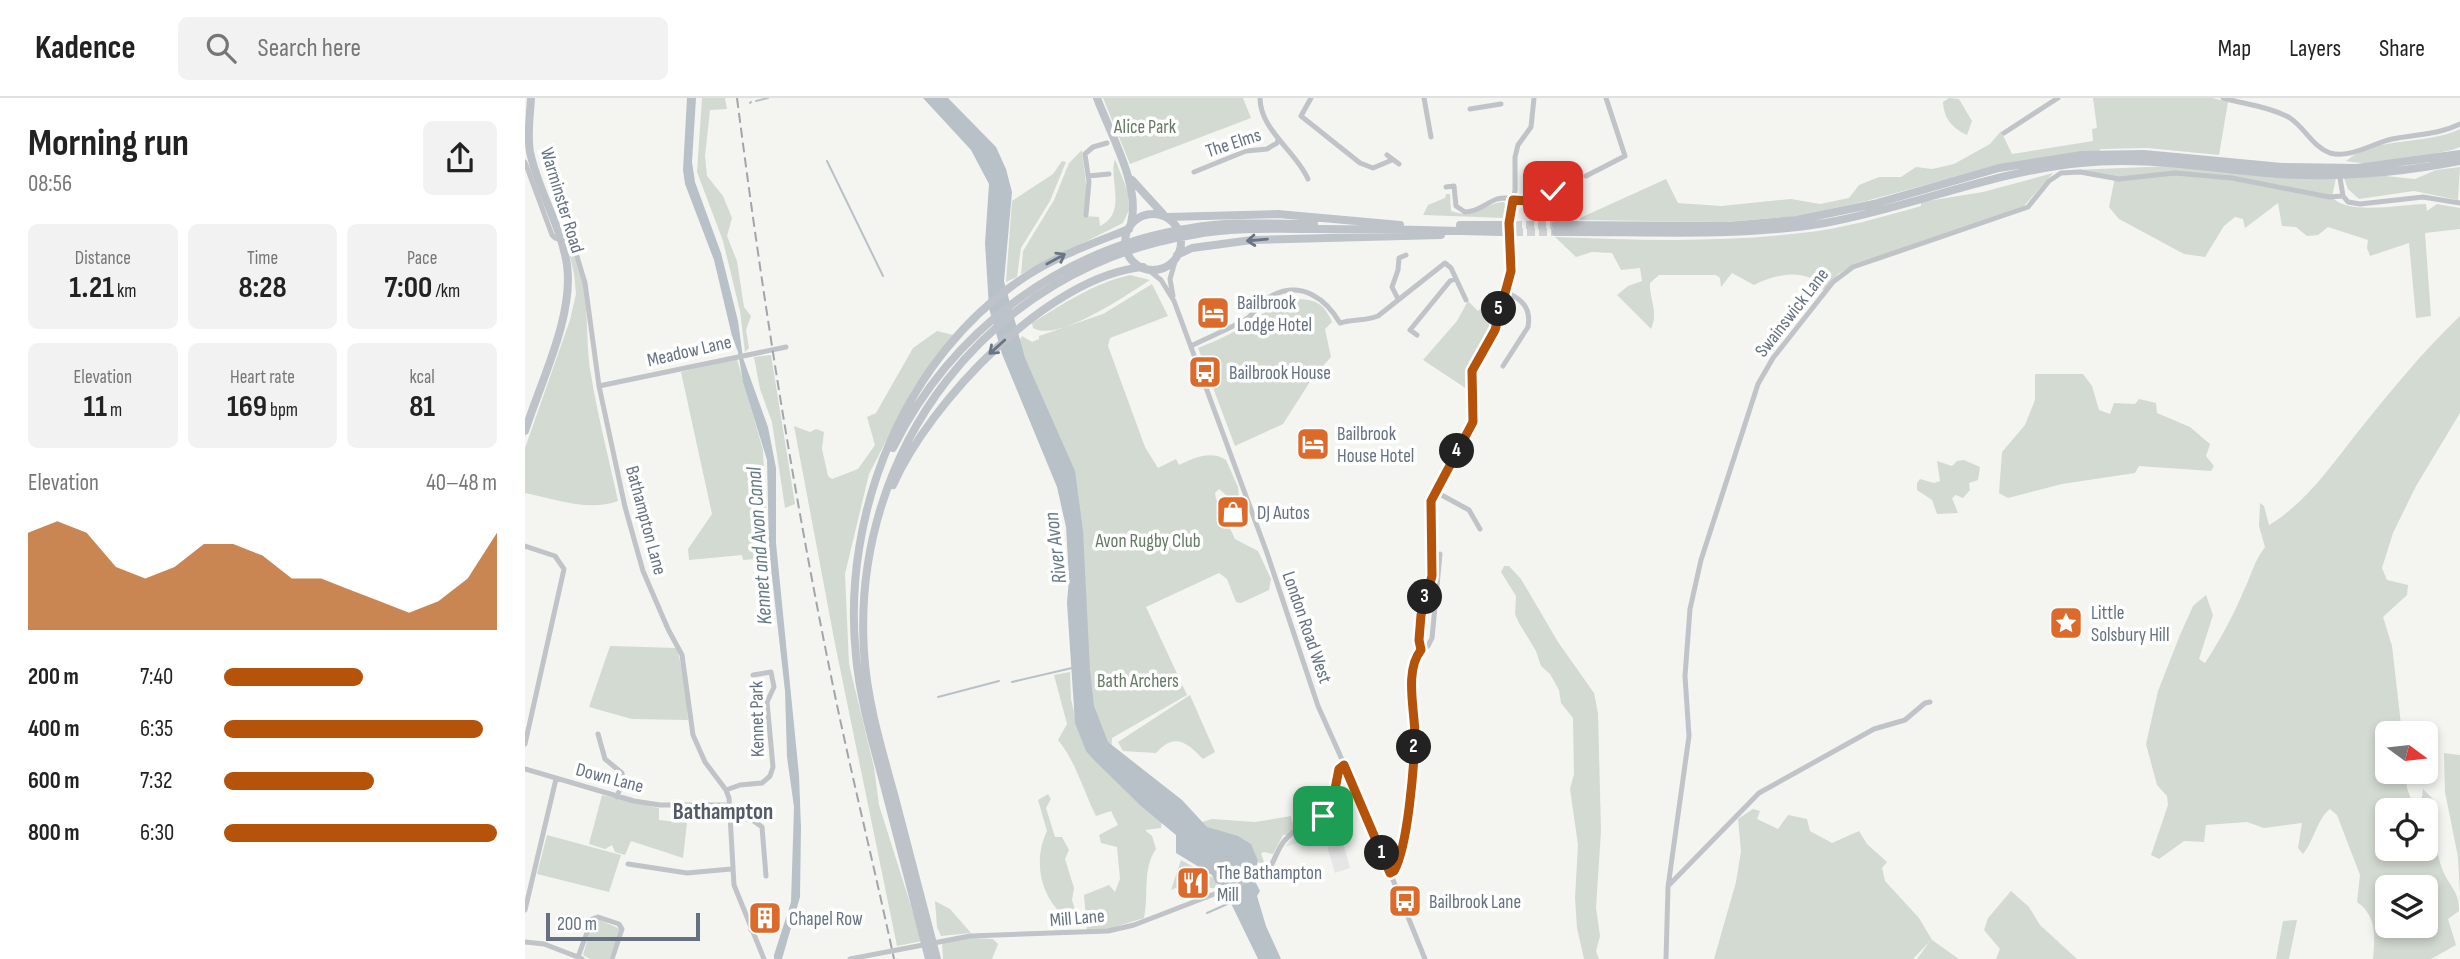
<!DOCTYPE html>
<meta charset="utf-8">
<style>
:root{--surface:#fff;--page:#f2f2f2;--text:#222;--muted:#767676;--line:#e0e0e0;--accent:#b45309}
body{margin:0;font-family:"Sofia Sans Condensed",sans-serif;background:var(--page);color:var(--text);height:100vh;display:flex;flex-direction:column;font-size:26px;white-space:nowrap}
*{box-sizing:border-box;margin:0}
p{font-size:23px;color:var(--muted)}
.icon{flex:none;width:38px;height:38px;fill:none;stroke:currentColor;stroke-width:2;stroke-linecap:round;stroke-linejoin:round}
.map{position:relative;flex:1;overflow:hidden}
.panel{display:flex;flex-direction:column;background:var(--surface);width:525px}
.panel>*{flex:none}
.needle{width:46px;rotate:105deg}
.tools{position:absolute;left:1850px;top:623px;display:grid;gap:14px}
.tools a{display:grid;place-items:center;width:63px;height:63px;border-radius:10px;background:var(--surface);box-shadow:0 4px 10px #0003;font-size:35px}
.scale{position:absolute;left:21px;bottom:18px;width:154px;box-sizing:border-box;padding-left:7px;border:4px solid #657181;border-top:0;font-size:19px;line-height:24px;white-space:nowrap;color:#657181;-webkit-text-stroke:5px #fff;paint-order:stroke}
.pin{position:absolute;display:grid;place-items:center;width:60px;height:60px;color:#fff;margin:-30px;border-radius:14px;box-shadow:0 4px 10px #0006}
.km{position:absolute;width:35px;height:35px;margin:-18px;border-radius:50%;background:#222;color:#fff;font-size:19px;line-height:35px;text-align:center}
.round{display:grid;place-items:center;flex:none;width:74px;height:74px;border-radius:10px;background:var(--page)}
.headline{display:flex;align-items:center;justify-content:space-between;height:119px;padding:0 28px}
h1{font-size:38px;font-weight:700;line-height:52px}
.metrics{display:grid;grid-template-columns:repeat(3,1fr);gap:10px;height:119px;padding:7px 28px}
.metrics div{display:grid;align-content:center;border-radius:10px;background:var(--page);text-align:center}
.metrics b{font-size:30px;font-weight:700}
.metrics small{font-size:19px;font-weight:400}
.metrics p{font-size:19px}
.chart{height:196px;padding:14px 28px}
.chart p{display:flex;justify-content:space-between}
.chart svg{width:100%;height:126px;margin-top:7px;fill:var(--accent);opacity:.7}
ul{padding:0 28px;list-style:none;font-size:23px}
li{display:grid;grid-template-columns:112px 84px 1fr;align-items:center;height:52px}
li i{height:18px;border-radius:9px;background:var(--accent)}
header{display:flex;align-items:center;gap:42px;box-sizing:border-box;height:98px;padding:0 35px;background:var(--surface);border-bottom:2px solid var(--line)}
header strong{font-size:33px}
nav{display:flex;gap:38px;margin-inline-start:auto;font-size:24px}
.search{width:490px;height:63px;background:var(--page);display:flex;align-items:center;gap:18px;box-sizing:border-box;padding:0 24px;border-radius:10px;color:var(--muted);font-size:26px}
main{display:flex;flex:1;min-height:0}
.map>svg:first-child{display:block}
.built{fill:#e5e6e5}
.green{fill:#d3dad1;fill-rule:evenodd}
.water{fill:#b8c1c7}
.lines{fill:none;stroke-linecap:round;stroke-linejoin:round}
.stream{stroke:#b8c1c7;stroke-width:2}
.highway-tunnel{stroke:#d0d4d5;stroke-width:8;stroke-dasharray:8 4;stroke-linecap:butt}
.minor{stroke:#c0c3c7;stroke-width:5}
.highway{stroke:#bec3ca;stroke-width:8}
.rail{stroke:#a1a6ac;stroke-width:2;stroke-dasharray:10 5;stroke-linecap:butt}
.oneway{stroke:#697585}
.route-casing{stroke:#fff;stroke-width:14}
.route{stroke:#b45309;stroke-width:9}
.labels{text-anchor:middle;stroke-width:7;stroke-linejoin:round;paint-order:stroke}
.park-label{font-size:19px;fill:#657964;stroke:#fff}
.street-label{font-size:19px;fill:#657181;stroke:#fff}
.poi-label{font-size:19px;fill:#657181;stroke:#fff;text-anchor:start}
.water-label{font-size:21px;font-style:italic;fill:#667985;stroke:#fff}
.quarter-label{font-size:23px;font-weight:bold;fill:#535b67;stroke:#fff}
</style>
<header>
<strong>Kadence</strong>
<div class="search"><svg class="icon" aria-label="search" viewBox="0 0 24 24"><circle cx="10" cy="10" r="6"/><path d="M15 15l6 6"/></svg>Search here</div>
<nav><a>Map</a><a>Layers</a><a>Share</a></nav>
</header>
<main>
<section class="panel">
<div class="headline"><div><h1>Morning run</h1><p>08:56</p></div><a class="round"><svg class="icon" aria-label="share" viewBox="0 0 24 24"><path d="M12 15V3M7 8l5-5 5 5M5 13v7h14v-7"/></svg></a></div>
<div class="metrics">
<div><p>Distance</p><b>1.21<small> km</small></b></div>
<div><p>Time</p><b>8:28</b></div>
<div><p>Pace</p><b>7:00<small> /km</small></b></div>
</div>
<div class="metrics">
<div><p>Elevation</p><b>11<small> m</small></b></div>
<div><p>Heart rate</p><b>169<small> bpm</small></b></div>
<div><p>kcal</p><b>81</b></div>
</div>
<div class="chart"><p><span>Elevation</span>40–48 m</p>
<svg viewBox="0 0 160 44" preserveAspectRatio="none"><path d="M0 44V10L10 6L20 10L30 22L40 26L50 22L60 14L70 14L80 18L90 26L100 26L110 30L120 34L130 38L140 34L150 26L160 10V44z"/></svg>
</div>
<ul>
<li><b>200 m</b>7:40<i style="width:51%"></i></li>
<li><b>400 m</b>6:35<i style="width:95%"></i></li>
<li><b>600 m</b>7:32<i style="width:55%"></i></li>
<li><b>800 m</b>6:30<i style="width:100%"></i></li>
</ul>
</section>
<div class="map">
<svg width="1935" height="861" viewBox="0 0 1935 861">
<rect width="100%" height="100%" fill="#f4f5f1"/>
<!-- built -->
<path class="built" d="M810,717L825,770L810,775L799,737L760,749L775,730Z"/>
<!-- green -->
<path class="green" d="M177,0H200L202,11L185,12L180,58L182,78L198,98L207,120L202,138L212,163L219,209L226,218L221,232L224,250L220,254L215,213L198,143L172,74Z
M578,0H718L726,20L605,66Z
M1424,0L1434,1L1447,23L1442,37C1425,29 1419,19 1418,4Z
M1568,0H1687L1703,4L1694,57L1623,50L1575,51V54L1463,70L1341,103L1275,118L1199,124L1055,122V120L1141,81L1153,105L1196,108L1266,101L1295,106L1324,100L1334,87L1354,79H1376L1391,69L1407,71L1429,66L1465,46L1476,33L1487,56L1568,43L1567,31L1572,30Z
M1935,31V49L1927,52C1893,59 1856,70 1821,63C1853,37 1900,48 1935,31Z
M557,52L562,94L559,118L574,119L575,128C603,115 583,80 590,61L603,94L604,112L598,125L496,176L498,153L529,102L544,65Z
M537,63L541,64L525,103L496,150L492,179L481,184L487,103L528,76Z
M1647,68L1751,80H1811L1807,99C1822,118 1878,106 1901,106L1902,113L1912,106L1935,110V131L1900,135L1906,218L1891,220L1884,145L1845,158L1842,150L1843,142L1803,129L1793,137L1782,138L1771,129L1757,128L1753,105L1720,130L1718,121L1710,119L1699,128L1680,159L1659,156L1594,121L1584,109L1590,79L1548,72Z
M1935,69L1933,102L1889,93L1834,101L1823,91L1819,80L1860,78L1890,81L1911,72Z
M1528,75L1499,108L1328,167L1313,176L1301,191L1297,192L1296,186C1276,171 1250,176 1229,187L1207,175L1196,189L1195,180L1191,177H1134L1125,185C1124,201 1134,214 1126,231L1092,197L1103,188L1117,183L1115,170L1096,172L1087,155L1067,154L1051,159L1030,139C1111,142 1196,145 1276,135C1317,131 1357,119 1396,108V104L1458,94Z
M921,96H925L926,113C953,122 958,105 979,104L983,111L980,120L898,117L903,107L920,100Z
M42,146C69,185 58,233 66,277C73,319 84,361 93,403C64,414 30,401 0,395V350L45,222L51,196L49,176Z
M605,177L625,182C603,196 533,245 508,230L507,225C538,206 569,185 605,177Z
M627,186L643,218L585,240L583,248L620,349L633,370L651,361L654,367C669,360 686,352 701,362L713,389L714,399L707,402L694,391L690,395L691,401L710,441L733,453L746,481L744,492L716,505L711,504L702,481L694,475L621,509L662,597L587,640L586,653L565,604L558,461L491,248L497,238L507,244L514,241V238L578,216Z
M968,199L975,203L965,239L947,267L945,293L898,262L932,223L943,203L953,213Z
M770,201C790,201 799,205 807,224L800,231L806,259L788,279L758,326L710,348L673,250C691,243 711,234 727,223C742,213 752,204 770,201Z
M1935,218V315L1891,388L1868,435L1857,470L1862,482L1883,487L1882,497L1858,519L1867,548L1877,635H1862V674H1881L1882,690L1890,712H1862V751H1900V712H1895L1898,691L1909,702C1910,725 1909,752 1918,773C1925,789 1935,795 1934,813L1923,821L1931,847L1906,861H1848C1850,838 1852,818 1832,804L1835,777L1812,717L1805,711C1792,721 1789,743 1778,756L1773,750L1777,725L1739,730L1722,724L1681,727L1679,744L1659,743L1634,761L1626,757L1643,707L1642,698L1632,687L1621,646L1633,593L1655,537L1668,508L1681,497L1688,517L1674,561L1680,565C1695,542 1708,518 1719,492C1727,476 1729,463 1740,449L1734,428L1735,405L1739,408L1744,427C1782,404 1805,369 1832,335C1864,295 1898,253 1935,218ZM1900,789V828H1862V789Z
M412,233L428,237L388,291L344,376L320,476L324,566L349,669L354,707L397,843L372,848L310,546L269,328L285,334L291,331L299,334L297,351L303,378L307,381L333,371L350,347L342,319L351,315L388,250Z
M246,257L270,406L260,410L247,324L235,291L229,259Z
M212,261L238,352L243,460L218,462L217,457L164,462L163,451L187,416L156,274Z
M1510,276H1558L1567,288L1574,312L1585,316L1589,305L1610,306L1614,301L1631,305L1632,315L1665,329L1685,346L1681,358L1689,368L1686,373L1614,368L1610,375L1537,386L1483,400L1474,395L1477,354L1500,327L1510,302Z
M1439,362L1455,369L1453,382L1444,385L1445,392L1438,400L1431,397L1427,400L1433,415L1412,416L1407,402L1392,392V385L1395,381L1409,385L1415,383L1412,363L1427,368L1432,363Z
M979,468H984L996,481L1033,544L1069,595L1073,615L1076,733L1071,810L1075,838L1071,853L1074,861H1059L1052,830L1050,800L1053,747L1045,691L1049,676L1048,620L1036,605L1034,592L1025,576L1016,568L1011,553L994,525L990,516L991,498L976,474Z
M85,548L152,550L160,585L163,622L107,621L64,609Z
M545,574L546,601L551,622L637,722L636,730L620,732L627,738L631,751C617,771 624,797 619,820L583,831L562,832L559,797L584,787L590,794L595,781L592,749L576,745L574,737L593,727L586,713L571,718C558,692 551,664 533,642L542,626L529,577Z
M665,597L690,654L678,661C662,644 649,634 631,655L598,653L593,644Z
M1919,655L1935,657V797L1933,759L1920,694Z
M523,696L526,701L521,710L530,739H537L544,752L540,761L549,790L547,802L555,828C519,812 505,768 522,733L513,702Z
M77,697L134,710V722L162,725L158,760L106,743L100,757L90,754L87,747L80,751L64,746Z
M1228,711L1235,713L1232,721L1253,731L1263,717L1282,721L1285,733L1307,745L1334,733L1342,746L1362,764L1357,770L1360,783L1394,820L1407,842L1434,861H1392L1405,843L1388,861H1189L1211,784L1216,753L1213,721Z
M766,718L767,724L774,726L764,737H758L748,756L739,754L736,755L739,764L735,766L731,760L686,737L677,724L687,721L730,724Z
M22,737L96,757L84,794L12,776Z
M656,762L687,779L696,789C684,793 673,785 661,789L660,786L646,792Z
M1486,793L1504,809L1515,827L1552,861H1471L1475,851L1459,832L1463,820Z
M410,803L425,811L446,835L416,838L412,829Z
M73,821L95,831L84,861H65L58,857L68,823Z
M1772,822L1764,861H1751L1758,823Z
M447,840L468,841L473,846L467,861H418L417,845Z"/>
<!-- water -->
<path class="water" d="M162,0H171L167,64L170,84L196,155L213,223L218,260L243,329L251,370V445L274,677L276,730L275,799L257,861H249V857L266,804L269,709L262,659L260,593L244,453L242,362L218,284L213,254L207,238L189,162L160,86L158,72Z
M398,0H423L471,49L481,71L487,94L479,183L500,260L550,373L558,433L565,572L569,608L583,644L657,702L682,729L713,738L726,746L733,763L730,774L734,776L730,783L735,793L732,798L741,828L756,861H733L698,789L690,784L687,777L651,755V737L616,708L571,664L561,653L550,625L542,505L544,480L541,429L532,389L477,256L464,210L460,145L464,86L446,52Z"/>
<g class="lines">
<!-- stream -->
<path class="stream" d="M231,3L243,0
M225,5L226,4
M302,63L358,178
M487,584L547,570
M413,599L474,583
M682,815L707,804"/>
<!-- highway-tunnel -->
<path class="highway-tunnel" d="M977,127H1031
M978,134H1031"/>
<!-- minor -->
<path class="minor" d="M735,0C735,32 771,53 783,81
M786,0L776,18L835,65L848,70L867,62
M899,0L906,39
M1698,0C1719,6 1746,9 1765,20C1780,30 1788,49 1805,55C1825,61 1848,45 1867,41C1891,36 1913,37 1935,26
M945,11L976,6
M1479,35L1533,0
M862,57L874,66
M0,64L27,137L30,140L44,143L51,155L60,185L74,288L100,409L118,473L143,531L157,557L168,637L180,664L201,692L204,700L209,787L239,861
M669,74L721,53L742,51L752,45L753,41
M563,78L584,76
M1061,78L1100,58L1081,0
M1815,80L1818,98L1823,104L1835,106L1898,99L1935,105
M921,89L929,88L931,108L940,114C953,114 961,105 972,101C989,96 1009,108 1030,100
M1028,93L1033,107
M561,117L564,84L560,56L568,49L582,45
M621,170L636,182L649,203L742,455L793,608L841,715L900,861
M648,198L645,181L651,160
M873,201L867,189L873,172L874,160L881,157
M892,237L885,232L925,183L930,181
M666,248C681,240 712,228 724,219C732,211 738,202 748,197C777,183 801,201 815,225C828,221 841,223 853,218L920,165L926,170L941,202
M978,268L1003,229C1006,212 999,203 985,196L979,197
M74,288L261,249
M911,394L944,412L955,431
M0,448L30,458L39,471L0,646
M896,552L903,548L907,540L915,456
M73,636L80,661L97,675L98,682L92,699
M0,671L109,703L135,707H205
M201,692L215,687L237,685L245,678L248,669L242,604L249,589L246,574L228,577
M206,721H226L237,729L241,778
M103,766L162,775L206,771
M865,775C881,766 890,660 890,638C891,613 879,573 896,552L894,542L896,517L907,478L906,403L948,324L947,273L970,232L986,173L984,125L990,92V59L993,47L1006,29L1009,0
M1145,786L1234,695L1349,631L1380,622L1400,605L1405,604
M0,812L31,681
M226,832L241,827
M0,844L19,846L53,859
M57,861L53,859L67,821L73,819L94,826L97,831L87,861
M325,861L445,838L583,833L609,827L736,778C749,771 750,753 760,742C774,726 785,725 802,715L810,696L814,671L819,667
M1141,861L1143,789L1164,638L1160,578L1165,511L1176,462L1233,286L1248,260L1308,184L1328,169L1503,109L1524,83L1536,75L1555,74L1594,81L1650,75L1707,80L1804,99L1818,98"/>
<!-- highway -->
<path class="highway" d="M572,0C585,35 616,89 606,125
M607,82L638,116
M600 144a28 28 0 1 1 56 0a28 28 0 1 1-56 0Z
M642,119L753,116L875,127
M935,127H977
M1031,127L1202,128L1272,122L1349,106L1474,70L1557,57L1619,56L1757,69L1832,70L1935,56
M1031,134C1120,133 1212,140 1300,125C1388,109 1465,74 1556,65C1622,58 1686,71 1751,76C1813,80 1874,75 1935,63
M652,157L667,150L727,142L916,137
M0,333C16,283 49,218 42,167C36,127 13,93 5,54C2,37 5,17 6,0
M368,350C426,233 536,150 666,130C706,123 748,126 789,126
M368,387C405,304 523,178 618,169
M404,861C389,803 374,745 359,687C348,645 335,602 331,558C316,415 380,256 503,177C534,157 569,145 604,131
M412,861C398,806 383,751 369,696C356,649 342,603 339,554C326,351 465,170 667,137C709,129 752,131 795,131C855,131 916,132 977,134"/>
<!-- rail -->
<path class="rail" d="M212,0C238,203 270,407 312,607C330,692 351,776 369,861"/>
</g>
<!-- one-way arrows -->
<defs><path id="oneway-shaft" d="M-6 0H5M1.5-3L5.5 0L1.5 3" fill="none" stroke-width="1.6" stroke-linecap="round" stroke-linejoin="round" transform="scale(1.75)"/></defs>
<g class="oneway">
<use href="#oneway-shaft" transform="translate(732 142) rotate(175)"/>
<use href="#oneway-shaft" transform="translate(531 161) rotate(-29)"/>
<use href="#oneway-shaft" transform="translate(472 249) rotate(138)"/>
</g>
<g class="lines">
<defs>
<path id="route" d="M798,718L808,701L814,671L819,667L865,775L869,773C883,749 889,668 890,638C890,613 879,573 896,552L894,542L896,517L907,478L906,403L948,324L947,273L970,232L986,173L984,125L988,102L1018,104L1030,100L1028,93"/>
</defs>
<!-- route casing -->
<use href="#route" class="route-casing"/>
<!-- route -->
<use href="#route" class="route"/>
</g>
<!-- icons -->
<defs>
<symbol id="hotel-square" viewBox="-11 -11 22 22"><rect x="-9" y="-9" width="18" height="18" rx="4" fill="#dc6a2a" stroke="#fff"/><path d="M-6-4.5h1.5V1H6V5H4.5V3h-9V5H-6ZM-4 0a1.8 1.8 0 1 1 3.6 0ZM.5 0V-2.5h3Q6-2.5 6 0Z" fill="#fff"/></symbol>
<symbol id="bus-square" viewBox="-11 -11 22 22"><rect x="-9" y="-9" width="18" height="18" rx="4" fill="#dc6a2a" stroke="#fff"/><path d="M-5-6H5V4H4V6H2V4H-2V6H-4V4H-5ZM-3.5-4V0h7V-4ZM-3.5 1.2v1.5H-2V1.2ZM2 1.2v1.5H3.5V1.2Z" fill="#fff"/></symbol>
<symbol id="shop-square" viewBox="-11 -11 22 22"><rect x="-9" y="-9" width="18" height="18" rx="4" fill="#dc6a2a" stroke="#fff"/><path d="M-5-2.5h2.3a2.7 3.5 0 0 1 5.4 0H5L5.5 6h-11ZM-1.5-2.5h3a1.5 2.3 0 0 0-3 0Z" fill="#fff"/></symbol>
<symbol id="sight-square" viewBox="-11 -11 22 22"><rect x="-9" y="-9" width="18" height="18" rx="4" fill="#dc6a2a" stroke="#fff"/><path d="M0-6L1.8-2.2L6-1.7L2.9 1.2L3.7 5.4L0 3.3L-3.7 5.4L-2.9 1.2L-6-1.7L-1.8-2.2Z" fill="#fff"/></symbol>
<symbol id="restaurant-square" viewBox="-11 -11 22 22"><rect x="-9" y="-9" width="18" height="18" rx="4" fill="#dc6a2a" stroke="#fff"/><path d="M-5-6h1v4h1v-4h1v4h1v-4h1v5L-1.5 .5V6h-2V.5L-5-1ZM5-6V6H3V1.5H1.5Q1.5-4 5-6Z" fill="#fff"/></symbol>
<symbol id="building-square" viewBox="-11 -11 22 22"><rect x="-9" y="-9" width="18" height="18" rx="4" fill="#dc6a2a" stroke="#fff"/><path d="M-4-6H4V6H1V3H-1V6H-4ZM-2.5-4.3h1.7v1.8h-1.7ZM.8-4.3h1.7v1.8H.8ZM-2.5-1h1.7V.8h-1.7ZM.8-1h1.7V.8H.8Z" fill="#fff"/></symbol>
</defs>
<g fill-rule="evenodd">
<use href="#hotel-square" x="669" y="196" width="38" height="38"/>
<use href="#bus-square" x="661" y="255" width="38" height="38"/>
<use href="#hotel-square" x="769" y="327" width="38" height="38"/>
<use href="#shop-square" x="689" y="395" width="38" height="38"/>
<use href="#sight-square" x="1522" y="506" width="38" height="38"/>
<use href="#restaurant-square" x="649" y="766" width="38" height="38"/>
<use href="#bus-square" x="861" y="784" width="38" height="38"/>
<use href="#building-square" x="221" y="801" width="38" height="38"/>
</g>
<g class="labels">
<!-- park labels -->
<g class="park-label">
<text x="620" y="35">Alice Park</text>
<text x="623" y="449">Avon Rugby Club</text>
<text x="613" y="589">Bath Archers</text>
</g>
<!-- street labels -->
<g class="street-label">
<text transform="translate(708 44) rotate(-18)" y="7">The Elms</text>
<text transform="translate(38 102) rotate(73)" y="7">Warminster Road</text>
<text transform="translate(1266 214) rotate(-52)" y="7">Swainswick Lane</text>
<text transform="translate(164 252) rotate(-13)" y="7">Meadow Lane</text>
<text transform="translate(122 422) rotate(75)" y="7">Bathampton Lane</text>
<text transform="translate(783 529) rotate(71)" y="7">London Road West</text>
<text transform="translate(231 621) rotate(-91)" y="7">Kennet Park</text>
<text transform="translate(85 679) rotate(15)" y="7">Down Lane</text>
<text transform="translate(552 819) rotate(-5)" y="7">Mill Lane</text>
</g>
<!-- poi labels -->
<g class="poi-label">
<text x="712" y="211">Bailbrook<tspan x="712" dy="22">Lodge Hotel</tspan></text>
<text x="704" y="281">Bailbrook House</text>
<text x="812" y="342">Bailbrook<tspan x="812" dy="22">House Hotel</tspan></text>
<text x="732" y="421">DJ Autos</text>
<text x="1566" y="521">Little<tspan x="1566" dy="22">Solsbury Hill</tspan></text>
<text x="692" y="781">The Bathampton<tspan x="692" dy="22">Mill</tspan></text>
<text x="904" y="810">Bailbrook Lane</text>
<text x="264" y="827">Chapel Row</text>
</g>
<!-- water labels -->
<g class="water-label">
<text transform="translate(234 448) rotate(-94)" y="7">Kennet and Avon Canal</text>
<text transform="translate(530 450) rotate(-97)" y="7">River Avon</text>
</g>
<!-- quarter labels -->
<g class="quarter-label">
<text x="198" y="721">Bathampton</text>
</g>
</g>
</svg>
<div class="tools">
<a><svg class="needle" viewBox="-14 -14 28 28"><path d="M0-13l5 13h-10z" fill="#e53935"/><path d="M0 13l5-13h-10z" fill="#767676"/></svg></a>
<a><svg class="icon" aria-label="locate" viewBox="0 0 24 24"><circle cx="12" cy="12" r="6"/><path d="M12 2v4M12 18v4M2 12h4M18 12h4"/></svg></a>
<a><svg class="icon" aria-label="layers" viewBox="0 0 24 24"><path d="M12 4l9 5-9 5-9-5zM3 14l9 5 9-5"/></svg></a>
</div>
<div class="scale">200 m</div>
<div class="pin" style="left:798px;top:718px;background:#1e9e55"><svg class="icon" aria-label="arrive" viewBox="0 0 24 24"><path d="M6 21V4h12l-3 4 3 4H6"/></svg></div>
<div class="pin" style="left:1028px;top:93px;background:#d93025"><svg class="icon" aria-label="check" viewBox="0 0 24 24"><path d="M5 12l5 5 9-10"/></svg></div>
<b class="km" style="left:857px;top:755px">1</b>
<b class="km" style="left:889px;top:649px">2</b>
<b class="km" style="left:900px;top:499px">3</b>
<b class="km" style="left:932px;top:353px">4</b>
<b class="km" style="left:974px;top:211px">5</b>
</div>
</main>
